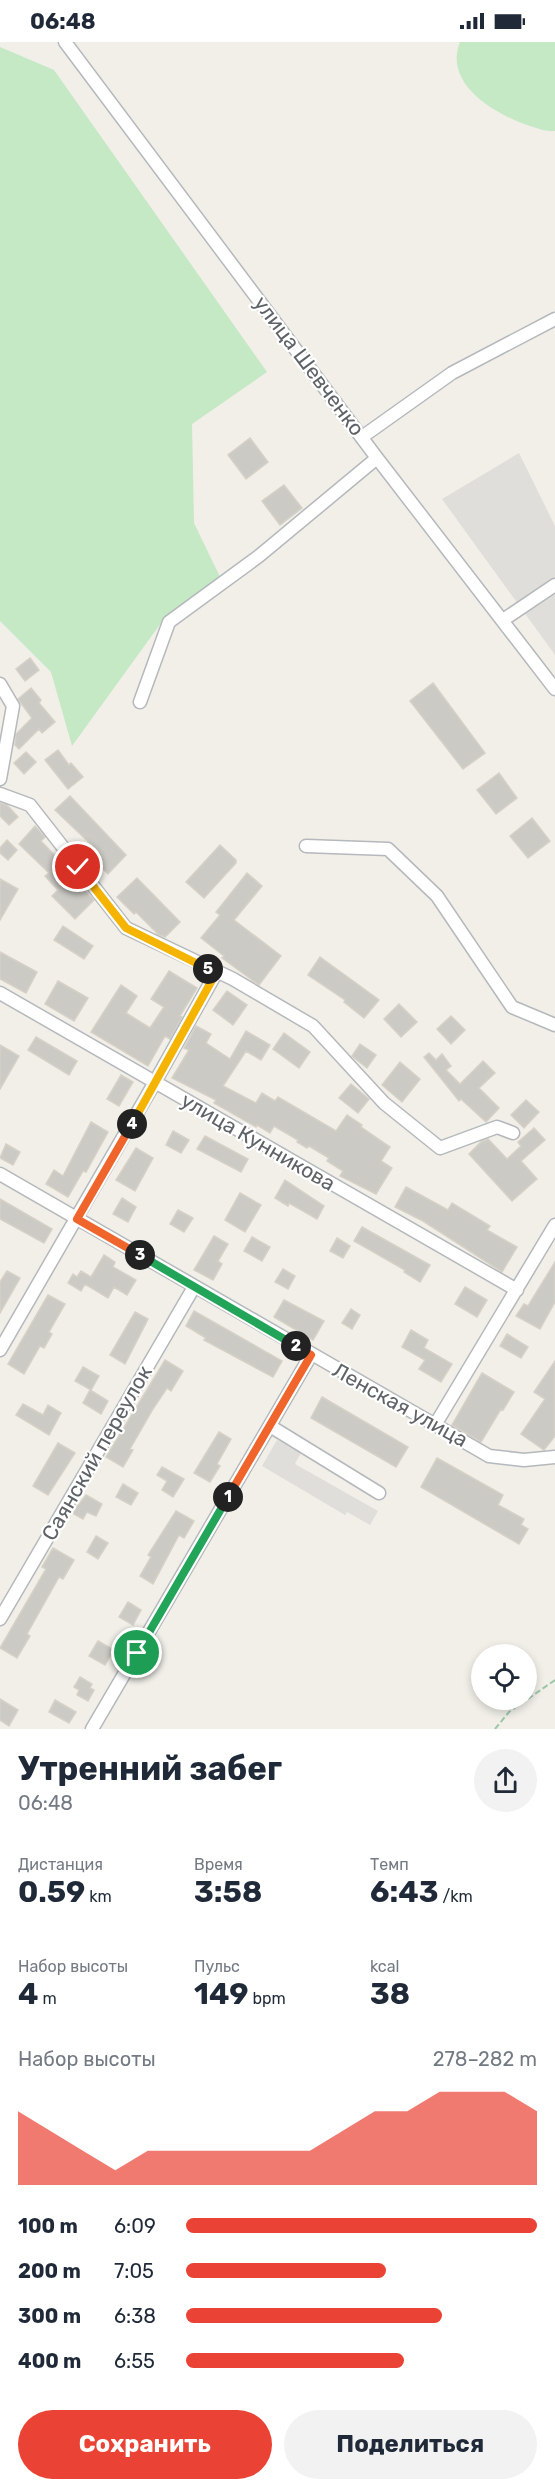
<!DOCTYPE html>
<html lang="ru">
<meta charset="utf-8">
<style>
:root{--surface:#fff;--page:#f2f2f3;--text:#1f2937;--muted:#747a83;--accent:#ea4335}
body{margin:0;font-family:Rubik,sans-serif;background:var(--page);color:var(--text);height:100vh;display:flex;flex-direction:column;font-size:22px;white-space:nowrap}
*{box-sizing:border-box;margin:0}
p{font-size:20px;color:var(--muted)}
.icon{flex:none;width:33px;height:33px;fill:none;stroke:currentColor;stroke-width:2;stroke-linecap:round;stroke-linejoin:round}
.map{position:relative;height:1687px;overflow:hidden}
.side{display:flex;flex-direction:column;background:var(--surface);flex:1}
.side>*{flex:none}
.tools{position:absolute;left:471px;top:1602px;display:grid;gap:12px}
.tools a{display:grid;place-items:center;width:66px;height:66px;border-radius:50%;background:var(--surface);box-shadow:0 3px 9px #0003;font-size:30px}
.pin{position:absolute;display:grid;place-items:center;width:51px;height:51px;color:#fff;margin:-26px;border:3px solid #fff;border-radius:50%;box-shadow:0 2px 6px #0007}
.km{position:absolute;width:30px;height:30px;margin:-15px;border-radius:50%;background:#222;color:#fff;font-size:16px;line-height:30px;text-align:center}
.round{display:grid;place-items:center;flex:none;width:63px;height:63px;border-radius:32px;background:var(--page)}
.head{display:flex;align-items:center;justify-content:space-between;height:102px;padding:0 18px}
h1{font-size:33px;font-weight:700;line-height:45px}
.metrics{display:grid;grid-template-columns:repeat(3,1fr);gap:9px;height:102px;padding:6px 18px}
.metrics div{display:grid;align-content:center}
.metrics b{font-size:30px;font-weight:700}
.metrics small{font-size:16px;font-weight:400}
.metrics p{font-size:16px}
.chart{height:168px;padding:12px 18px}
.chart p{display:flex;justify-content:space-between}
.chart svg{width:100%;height:108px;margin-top:6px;fill:var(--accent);opacity:.7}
.action{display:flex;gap:12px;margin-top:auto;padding:12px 18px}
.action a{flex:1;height:69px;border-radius:36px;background:var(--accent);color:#fff;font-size:24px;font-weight:700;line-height:69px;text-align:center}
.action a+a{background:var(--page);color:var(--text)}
ul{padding:0 18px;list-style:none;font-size:20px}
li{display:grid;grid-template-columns:96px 72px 1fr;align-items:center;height:45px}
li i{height:15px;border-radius:8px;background:var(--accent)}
.status{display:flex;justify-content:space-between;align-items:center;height:42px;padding:0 30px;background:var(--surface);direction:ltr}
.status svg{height:16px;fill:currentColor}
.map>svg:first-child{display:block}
.industrial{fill:#e0deda}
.green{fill:#c5e8c5}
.building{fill:#cccac5;stroke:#d6d1c6;stroke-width:1.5}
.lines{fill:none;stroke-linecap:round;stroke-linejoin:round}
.minor-casing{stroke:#b5b8bc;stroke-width:15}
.path{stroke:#9cc7a9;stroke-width:2;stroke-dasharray:6 3;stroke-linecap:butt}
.minor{stroke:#fff;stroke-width:12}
.split-1-casing{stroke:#fff;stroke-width:12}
.split-2-casing{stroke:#fff;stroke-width:12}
.split-3-casing{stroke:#fff;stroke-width:12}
.split-4-casing{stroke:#fff;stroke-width:12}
.split-5-casing{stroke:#fff;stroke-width:12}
.split-6-casing{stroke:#fff;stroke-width:12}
.split-1{stroke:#22a559;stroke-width:8}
.split-2{stroke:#f0652b;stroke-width:8}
.split-3{stroke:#22a559;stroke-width:8}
.split-4{stroke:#f0652b;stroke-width:8}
.split-5{stroke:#f5b400;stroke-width:8}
.split-6{stroke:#f5b400;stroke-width:8}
.labels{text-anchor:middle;stroke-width:4.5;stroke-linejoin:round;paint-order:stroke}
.street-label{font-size:21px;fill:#5f6368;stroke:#fff}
</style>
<div class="status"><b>06:48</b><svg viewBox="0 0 49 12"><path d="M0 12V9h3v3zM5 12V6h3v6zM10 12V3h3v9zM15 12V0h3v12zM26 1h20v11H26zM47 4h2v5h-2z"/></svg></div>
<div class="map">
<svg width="555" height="1687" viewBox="0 0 555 1687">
<rect width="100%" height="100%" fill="#f1efe8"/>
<!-- industrial -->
<path class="industrial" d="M519,411L555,484V613L442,457Z
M277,1398L301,1411L295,1422L378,1469L370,1483L347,1470L345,1473L262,1424Z"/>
<!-- green -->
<path class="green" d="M460,0H555V89C546,90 536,86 527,83C495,72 443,42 460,0Z
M0,5L54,28L267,330L192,382L194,481L221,537L161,581L72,704L51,630L0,579Z"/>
<!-- building -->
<path class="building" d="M250,396L268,420L246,437L228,413Z
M284,443L302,466L280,483L262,459Z
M30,616L39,628L25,639L16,627Z
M433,641L485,711L463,727L410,659Z
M31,646L41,658L39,661L55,680L42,691L39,687L19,707L15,703L16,692L32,676L18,657Z
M58,708L69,723L71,721L83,735L68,747L45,718Z
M26,710L36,720L24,732L14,721Z
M499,731L517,756L496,772L477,748Z
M70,754L126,813L108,832L92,817L99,810L55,768Z
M0,761L7,763L18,775L9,783L0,774Z
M532,776L550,799L528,816L510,794Z
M35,784L45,795L41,799L61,820L63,818L70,828L68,830L94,858L75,877L52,854L58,848L45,834L49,831L19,802Z
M7,798L17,808L8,818L0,811V806Z
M220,803L236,818V821L204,856L186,840Z
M247,831L262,844L234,878L281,914L259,943L222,916L224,914L201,896L220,873L216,870Z
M137,836L180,880L165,895L158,892L136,870L134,872L117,855Z
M0,837L18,847L0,878Z
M63,884L93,904L84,917L54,898Z
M0,910L37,930L26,951L0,937Z
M320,915L379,958L364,976L344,960L345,958L308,933Z
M169,929L197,946L180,974L182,975L170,997L165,994L148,1024L91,990L121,943L137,954L126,971L150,986L164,965L151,957Z
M58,939L88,956L74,979L45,962Z
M227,949L247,963L233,983L213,968Z
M399,962L417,980L401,995L384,977Z
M451,974L465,988L451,1002L437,987Z
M196,984L211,992L206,1001L230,1017L246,989L270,1003L261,1018L246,1009L223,1044L256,1061L262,1051L275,1059L278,1055L336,1089L347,1073L362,1083L361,1085L390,1105L381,1119L392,1126L376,1152L340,1134L343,1129L327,1119L329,1116L309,1104L307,1106L297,1100L298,1098L274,1084L270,1091L257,1083L256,1085L214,1061L216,1058L172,1036L189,1008L184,1006Z
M284,991L310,1010L299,1026L273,1007Z
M36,995L77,1019L69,1033L28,1008Z
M360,1002L376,1013L367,1026L352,1014Z
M0,1003L19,1014L0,1047Z
M429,1011L436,1018L442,1012L451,1024L446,1028L460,1042L483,1019L495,1031L479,1046L499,1066L486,1080L461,1057L459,1059L424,1015Z
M400,1020L420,1037L402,1060L382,1043Z
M121,1033L133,1040L119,1064L107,1057Z
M351,1042L369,1057L358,1071L339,1056Z
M526,1058L539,1070L524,1086L511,1073Z
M91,1080L108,1090L86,1130L83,1129L68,1155L46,1142L54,1128L63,1134Z
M534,1086L545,1098L521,1119L537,1137L512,1159L469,1112L481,1100L488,1097L507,1117L521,1104L518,1100Z
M173,1089L189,1098L181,1111L166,1103Z
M205,1094L248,1117L241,1130L197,1107Z
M6,1102L20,1110L13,1123L0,1116Z
M136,1106L153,1116L135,1149L116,1138Z
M285,1138L324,1164L317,1177L289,1161L288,1164L275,1156Z
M406,1145L448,1168L452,1161L490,1184L487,1188L517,1205L502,1230L423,1179L395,1165Z
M240,1151L261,1163L245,1190L225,1178Z
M122,1156L136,1165L128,1180L113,1172Z
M0,1157L52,1187L44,1201L0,1177Z
M178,1168L193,1176L184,1190L170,1182Z
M362,1185L430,1223L420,1240L404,1230L405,1228L354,1199Z
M214,1194L228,1202L218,1219L222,1222L213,1238L194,1228Z
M252,1195L270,1205L262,1219L244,1209Z
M337,1196L350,1204L343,1216L330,1209Z
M104,1213L115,1220L113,1225L136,1238L127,1253L114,1245L108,1256L85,1242L81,1249L68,1241L73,1232L77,1235L81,1229L91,1235Z
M555,1220V1260L540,1287L516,1274L524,1262L528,1264Z
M283,1227L295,1234L288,1247L275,1240Z
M7,1229L20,1236L0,1271V1240Z
M465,1245L487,1258L477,1275L455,1262Z
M48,1253L65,1262L49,1290L52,1292L44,1306L40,1304L24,1332L8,1322Z
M284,1258L324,1279L313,1298L274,1275Z
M351,1267L360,1273L352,1287L342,1281Z
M194,1269L282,1319L273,1335L204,1298L206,1296L186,1284Z
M135,1270L148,1277L125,1322L110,1313Z
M411,1288L428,1298L424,1306L452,1322L441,1340L419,1327L425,1318L402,1305Z
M507,1292L528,1305L521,1316L500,1304Z
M165,1318L183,1329L171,1349L167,1346L153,1367L130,1407L133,1408L123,1425L106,1415Z
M555,1319V1394L544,1408L521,1392L545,1357L534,1350Z
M83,1325L99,1334L91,1348L75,1339Z
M482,1331L514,1350L503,1368L501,1367L481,1400L452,1383Z
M90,1348L108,1359L101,1372L83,1361Z
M322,1355L408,1405L396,1425L311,1376Z
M23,1362L43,1373L48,1363L61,1371L49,1393L16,1373Z
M219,1390L231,1397L217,1422L220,1424L210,1440L194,1431Z
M58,1401L75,1411L48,1453L33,1444Z
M437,1416L503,1453L498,1463L524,1477L521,1483L528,1487L519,1502L421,1445Z
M162,1425L184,1437L173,1455L162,1448L167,1439L157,1433Z
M123,1442L138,1451L131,1463L116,1455Z
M86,1453L102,1462L96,1474L87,1470L83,1477L72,1471Z
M176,1469L194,1479L184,1496L179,1493L153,1542L140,1534L151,1515L148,1513Z
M96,1494L108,1501L98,1517L87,1510Z
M53,1506L74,1518L63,1537L59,1535L27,1592L30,1594L17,1616L0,1606L46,1527L42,1525Z
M128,1560L141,1568L133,1583L119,1575Z
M98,1599L114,1608L105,1623L89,1614Z
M80,1635L92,1642L90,1646L94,1648L88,1659L77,1653L79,1648L74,1645Z
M0,1657L18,1668L9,1684L0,1678Z
M55,1658L76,1670L69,1681L49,1670Z"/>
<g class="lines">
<defs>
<path id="minor" d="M65,0L377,416L555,647
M362,395L452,331L555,277
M503,578L555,543
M0,642L13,664L0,737
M140,660L169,580L259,514L377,416
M0,752L30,763L126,886L233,937L313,984L384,1061L440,1106L497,1085L513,1091
M306,804L388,807L437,854L512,965L555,983
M0,951L517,1248
M0,1132L489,1414L524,1418L555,1415
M0,1308L155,1040L216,931
M435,1383L555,1183
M270,1384L379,1451
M0,1577L194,1245
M92,1687L311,1313"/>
</defs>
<!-- minor casing -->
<use href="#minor" class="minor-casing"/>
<!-- path -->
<path class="path" d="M495,1687L509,1670L555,1638"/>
<!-- minor -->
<use href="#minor" class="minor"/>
</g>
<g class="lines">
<defs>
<path id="split-1" d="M137,1611L228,1455"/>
<path id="split-2" d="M228,1455L311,1313L296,1304"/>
<path id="split-3" d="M140,1213L296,1304"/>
<path id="split-4" d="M132,1082L77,1177L140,1213"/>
<path id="split-5" d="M132,1082L216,931L208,927"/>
<path id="split-6" d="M78,825L126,886L208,927"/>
</defs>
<!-- split-1 casing -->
<use href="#split-1" class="split-1-casing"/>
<!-- split-2 casing -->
<use href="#split-2" class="split-2-casing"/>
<!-- split-3 casing -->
<use href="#split-3" class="split-3-casing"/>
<!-- split-4 casing -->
<use href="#split-4" class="split-4-casing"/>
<!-- split-5 casing -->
<use href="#split-5" class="split-5-casing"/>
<!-- split-6 casing -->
<use href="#split-6" class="split-6-casing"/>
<!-- split-1 -->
<use href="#split-1" class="split-1"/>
<!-- split-2 -->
<use href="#split-2" class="split-2"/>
<!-- split-3 -->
<use href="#split-3" class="split-3"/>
<!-- split-4 -->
<use href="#split-4" class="split-4"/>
<!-- split-5 -->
<use href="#split-5" class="split-5"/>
<!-- split-6 -->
<use href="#split-6" class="split-6"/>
</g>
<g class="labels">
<!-- street labels -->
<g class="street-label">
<text transform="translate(309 324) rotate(53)" y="7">улица Шевченко</text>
<text transform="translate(258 1100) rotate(30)" y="7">улица Кунникова</text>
<text transform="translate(400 1363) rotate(29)" y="7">Ленская улица</text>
<text transform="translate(97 1411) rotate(-60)" y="7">Саянский переулок</text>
</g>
</g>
</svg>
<div class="tools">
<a><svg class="icon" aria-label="locate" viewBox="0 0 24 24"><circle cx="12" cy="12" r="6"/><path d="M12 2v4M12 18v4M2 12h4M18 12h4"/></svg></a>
</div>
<div class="pin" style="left:137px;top:1611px;background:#1e9e55"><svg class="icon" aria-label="arrive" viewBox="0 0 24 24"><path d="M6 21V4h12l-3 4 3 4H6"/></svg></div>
<div class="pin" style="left:78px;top:825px;background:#d93025"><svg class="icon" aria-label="check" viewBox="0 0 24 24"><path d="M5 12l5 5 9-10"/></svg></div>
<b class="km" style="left:228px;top:1455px">1</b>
<b class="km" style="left:296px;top:1304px">2</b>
<b class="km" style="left:140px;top:1213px">3</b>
<b class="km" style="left:132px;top:1082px">4</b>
<b class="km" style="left:208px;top:927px">5</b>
</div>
<section class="side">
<div class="head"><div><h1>Утренний забег</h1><p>06:48</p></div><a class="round"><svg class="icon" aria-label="share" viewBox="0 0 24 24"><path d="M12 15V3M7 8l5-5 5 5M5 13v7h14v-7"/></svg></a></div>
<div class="metrics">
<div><p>Дистанция</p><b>0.59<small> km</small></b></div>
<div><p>Время</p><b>3:58</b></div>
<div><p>Темп</p><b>6:43<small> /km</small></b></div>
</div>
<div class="metrics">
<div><p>Набор высоты</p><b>4<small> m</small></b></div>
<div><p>Пульс</p><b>149<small> bpm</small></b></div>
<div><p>kcal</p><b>38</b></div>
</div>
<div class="chart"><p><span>Набор высоты</span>278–282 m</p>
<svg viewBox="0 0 160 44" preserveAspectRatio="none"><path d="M0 44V14L10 22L20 30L30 38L40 30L50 30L60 30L70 30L80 30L90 30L100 22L110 14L120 14L130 6L140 6L150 6L160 14V44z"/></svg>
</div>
<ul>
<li><b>100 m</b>6:09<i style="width:100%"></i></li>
<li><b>200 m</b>7:05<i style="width:57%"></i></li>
<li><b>300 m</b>6:38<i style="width:73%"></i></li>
<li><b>400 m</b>6:55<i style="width:62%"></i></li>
</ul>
<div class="action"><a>Сохранить</a><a>Поделиться</a></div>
</section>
